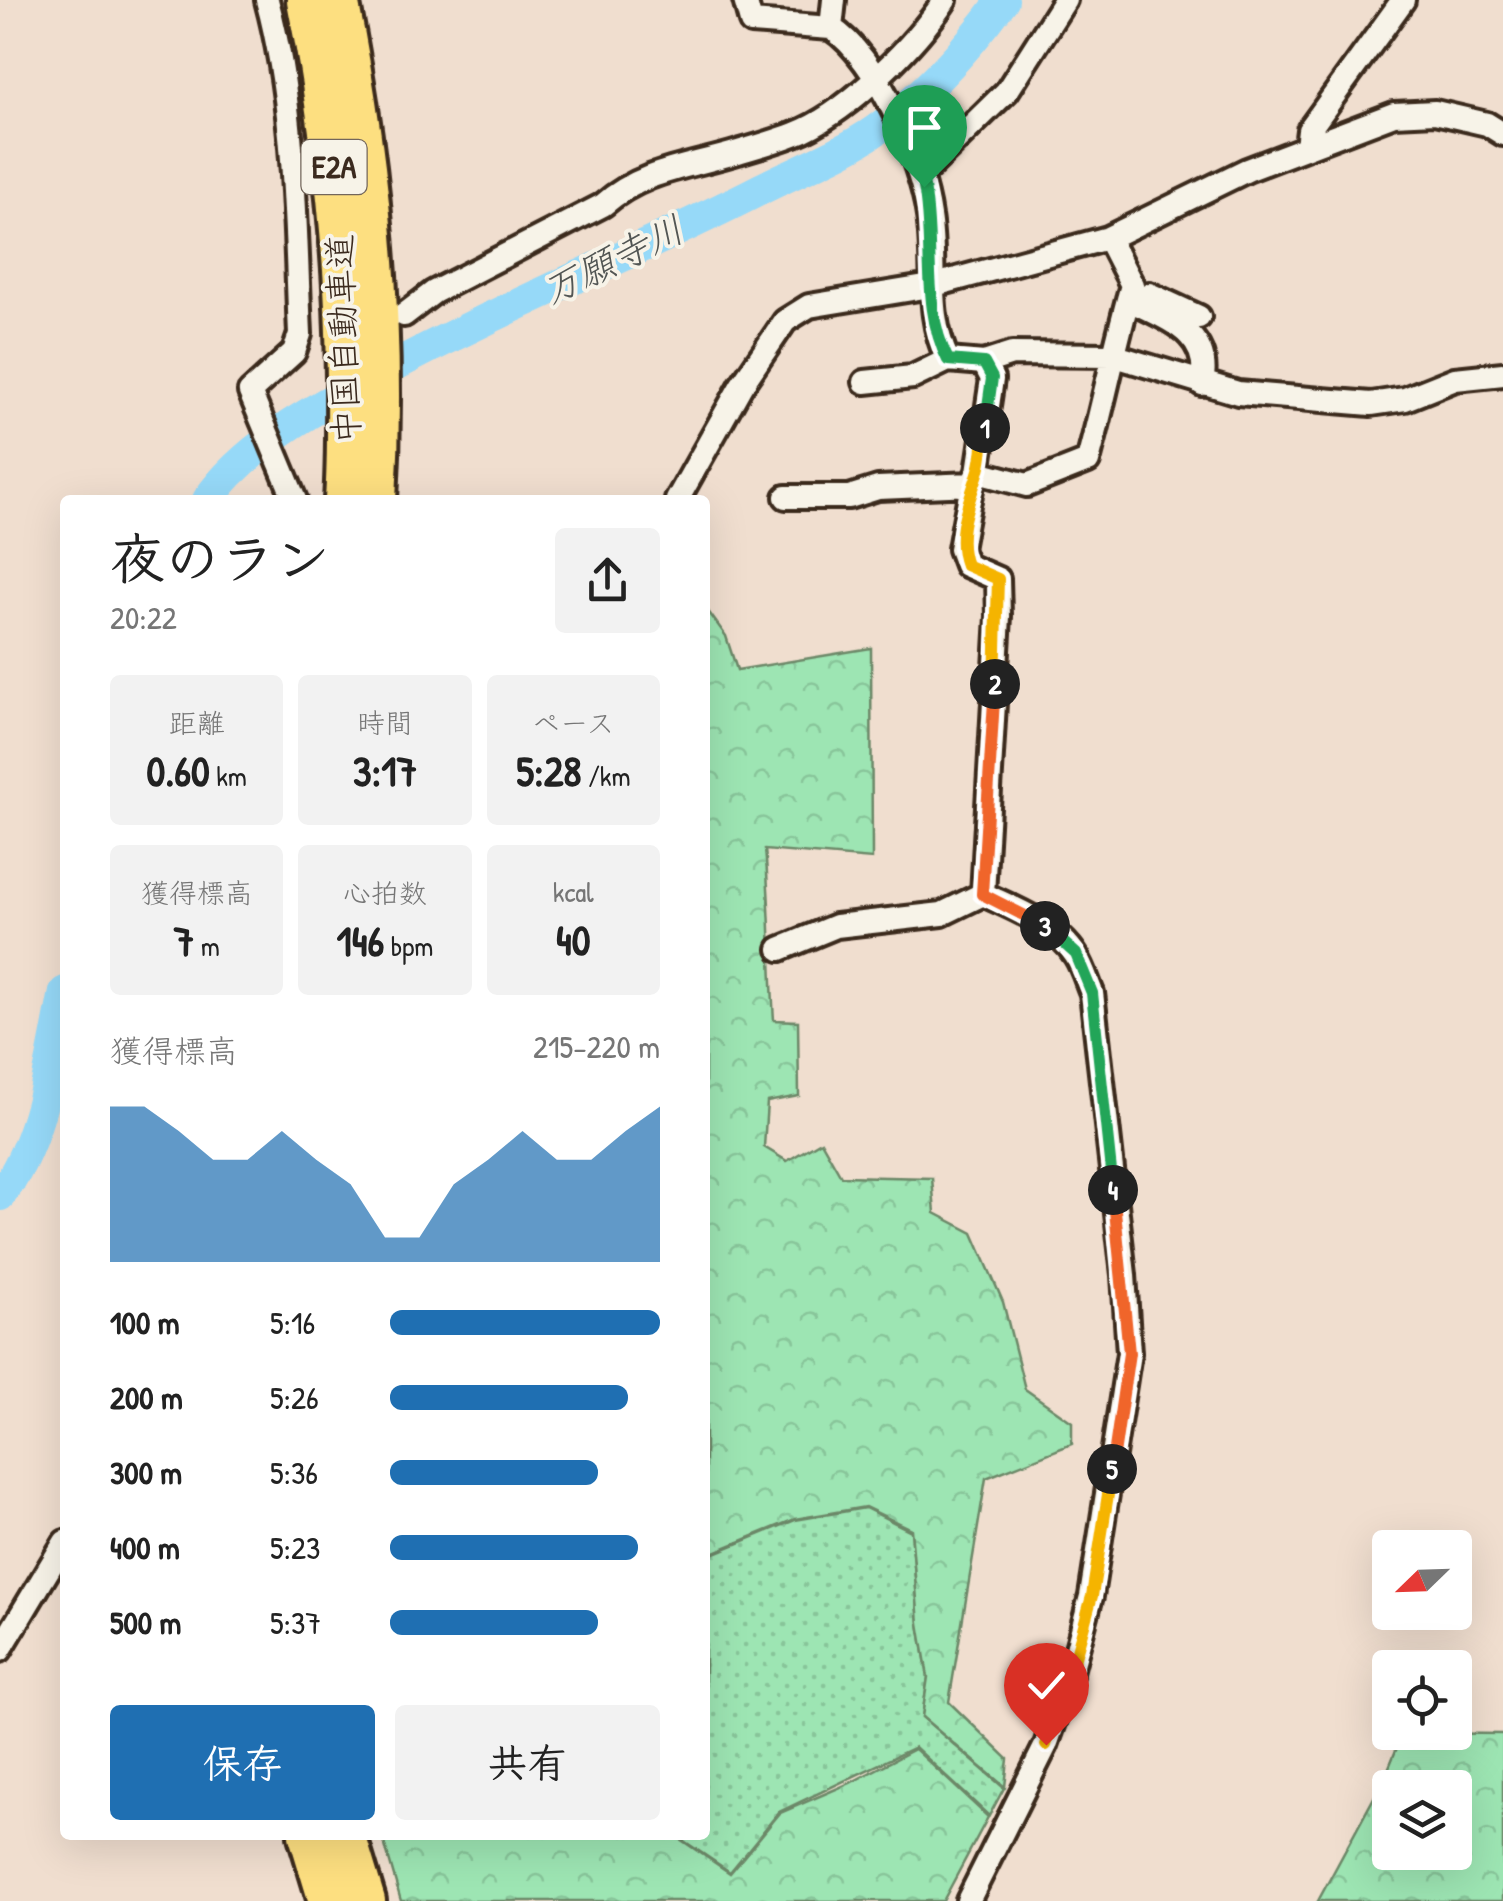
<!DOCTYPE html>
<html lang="ja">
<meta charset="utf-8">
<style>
:root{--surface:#fff;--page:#f2f2f2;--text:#222;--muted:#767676;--accent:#1f6fb2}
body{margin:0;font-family:"Patrick Hand","Klee One",sans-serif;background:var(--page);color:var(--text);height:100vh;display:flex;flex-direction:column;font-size:38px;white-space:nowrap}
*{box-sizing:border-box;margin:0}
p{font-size:32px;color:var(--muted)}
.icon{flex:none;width:55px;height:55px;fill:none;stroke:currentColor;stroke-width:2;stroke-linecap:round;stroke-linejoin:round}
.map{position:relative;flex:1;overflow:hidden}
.details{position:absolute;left:60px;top:495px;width:650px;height:1345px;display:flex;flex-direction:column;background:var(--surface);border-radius:10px;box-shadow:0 10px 40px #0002}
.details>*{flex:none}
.needle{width:65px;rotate:247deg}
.buttons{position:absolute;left:1372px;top:1530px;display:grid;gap:20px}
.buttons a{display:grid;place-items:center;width:100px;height:100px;border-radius:10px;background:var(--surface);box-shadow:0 10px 40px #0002;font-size:50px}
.pin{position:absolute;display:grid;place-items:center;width:85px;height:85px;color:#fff;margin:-102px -42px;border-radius:50% 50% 50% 0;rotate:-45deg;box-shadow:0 0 10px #0007}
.pin .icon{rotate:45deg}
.km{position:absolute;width:50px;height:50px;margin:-25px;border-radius:50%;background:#222;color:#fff;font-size:28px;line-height:50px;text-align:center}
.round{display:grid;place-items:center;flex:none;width:105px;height:105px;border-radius:10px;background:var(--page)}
.head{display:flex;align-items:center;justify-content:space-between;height:170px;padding:0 50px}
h1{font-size:55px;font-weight:800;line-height:75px}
.figures{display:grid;grid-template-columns:repeat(3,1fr);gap:15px;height:170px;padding:10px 50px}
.figures div{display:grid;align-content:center;border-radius:10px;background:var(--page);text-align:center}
.figures b{font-size:42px;font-weight:800}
.figures small{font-size:28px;font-weight:400}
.figures p{font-size:28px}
.chart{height:280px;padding:20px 50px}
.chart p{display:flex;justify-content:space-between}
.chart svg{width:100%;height:180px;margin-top:10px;fill:var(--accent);opacity:.7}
.action{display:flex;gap:20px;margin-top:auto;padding:20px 50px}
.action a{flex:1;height:115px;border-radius:10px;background:var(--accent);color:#fff;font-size:40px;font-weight:800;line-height:115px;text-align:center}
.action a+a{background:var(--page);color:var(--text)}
ul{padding:0 50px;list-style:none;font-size:32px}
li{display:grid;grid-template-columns:160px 120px 1fr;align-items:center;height:75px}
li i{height:25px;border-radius:12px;background:var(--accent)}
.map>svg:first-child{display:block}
.grass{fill:url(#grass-dots);stroke:#6c8868;stroke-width:2.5}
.forest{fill:url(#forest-crowns);stroke:#6c8868;stroke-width:2.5;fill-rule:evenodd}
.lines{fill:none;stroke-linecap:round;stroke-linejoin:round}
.river{stroke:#96d9f8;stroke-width:32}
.minor-casing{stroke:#3b2a1e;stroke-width:30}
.motorway-casing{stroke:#3b2a1e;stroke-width:48}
.minor{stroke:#f7f3e8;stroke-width:22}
.motorway{stroke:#fddf80;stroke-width:40}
.split-1-casing{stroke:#fff;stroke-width:20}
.split-2-casing{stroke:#fff;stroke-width:20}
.split-3-casing{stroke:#fff;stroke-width:20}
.split-4-casing{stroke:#fff;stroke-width:20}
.split-5-casing{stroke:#fff;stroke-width:20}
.split-6-casing{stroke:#fff;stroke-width:20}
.split-1{stroke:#22a559;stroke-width:12}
.split-2{stroke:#f5b400;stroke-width:12}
.split-3{stroke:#f0652b;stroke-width:12}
.split-4{stroke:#22a559;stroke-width:12}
.split-5{stroke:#f0652b;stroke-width:12}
.split-6{stroke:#f5b400;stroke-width:12}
.labels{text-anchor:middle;stroke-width:8;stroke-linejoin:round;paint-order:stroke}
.shield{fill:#f7f3e8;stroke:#73665b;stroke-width:2.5}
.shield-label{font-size:32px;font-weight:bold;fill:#3b2a1e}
.street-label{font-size:35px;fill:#3b2a1e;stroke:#f7f3e8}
.water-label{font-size:38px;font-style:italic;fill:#525654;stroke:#f7f3e8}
</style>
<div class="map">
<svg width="1503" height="1901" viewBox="0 0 1503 1901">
<defs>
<pattern id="grass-dots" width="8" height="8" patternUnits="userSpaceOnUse" patternTransform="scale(2.5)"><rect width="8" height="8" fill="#9de5b3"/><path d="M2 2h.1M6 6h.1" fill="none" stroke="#88c59a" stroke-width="1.8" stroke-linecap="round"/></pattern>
<pattern id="forest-crowns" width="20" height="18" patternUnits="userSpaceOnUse" patternTransform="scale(2.5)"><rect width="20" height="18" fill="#9de5b3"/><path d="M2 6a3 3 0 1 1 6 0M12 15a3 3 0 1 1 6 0" fill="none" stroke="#88c59a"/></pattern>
</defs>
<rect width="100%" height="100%" fill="#f0decf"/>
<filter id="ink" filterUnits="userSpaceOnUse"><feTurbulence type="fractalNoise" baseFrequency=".01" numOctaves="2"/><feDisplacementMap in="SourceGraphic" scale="20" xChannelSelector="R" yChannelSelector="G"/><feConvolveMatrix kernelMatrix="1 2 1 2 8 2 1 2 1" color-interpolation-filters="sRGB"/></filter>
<g filter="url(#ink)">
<!-- grass -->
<path class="grass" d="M865,1508L911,1531L919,1623L928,1677L922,1717L1004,1788L989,1816L915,1747L779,1812L730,1872L675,1835H705V1557L795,1520Z"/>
<!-- forest -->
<path class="forest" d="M705,607L726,636L737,670L871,648L872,859L765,850C771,907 770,963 774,1020L798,1021L799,1096L767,1102L764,1147L787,1161L821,1141L841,1176L932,1178L935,1213L973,1233L1003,1302L1025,1389L1072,1422V1444L986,1478L949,1702L1008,1759L1005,1787L922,1717L928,1677L919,1623L911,1529L865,1507L795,1519L705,1556Z
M1403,1733L1503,1734V1901H1318L1385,1777ZM1390,1788H1455V1852H1390Z
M915,1749L988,1817L943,1901H401L382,1835H674L730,1873L780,1813L850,1783Z"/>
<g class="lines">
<!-- river -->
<path class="river" d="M208,500C246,444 325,403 384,371C507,305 637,253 761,189C798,170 842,154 876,130C924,96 968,48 1003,0
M0,1195C42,1144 52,1056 65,992"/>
<defs>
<path id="minor" d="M267,0C296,108 295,223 300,334L294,352L250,392L295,500
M745,0L751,22L831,28C878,58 922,163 929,216C937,266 925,313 948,360L984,363L1012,354L1112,355L1238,393L1371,404L1405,399L1455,379L1503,374
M831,28L834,0
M1307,146L1309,130L1403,0
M921,175L1007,91L1065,0
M1149,294L1199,317
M1128,299C1165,319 1213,332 1202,384
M404,315L434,292L603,205C643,170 689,167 738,152C759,146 784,139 804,130C853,107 916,44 945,0
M865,382L913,377L948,360
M978,472L1027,485L1088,461C1104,402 1115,344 1132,285L1108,238
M786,497H849L878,488L972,484
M677,500L741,386L785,321L809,306L931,286L1108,238L1247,170L1394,114L1435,112L1487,124L1503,134
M983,894L999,616L998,579L966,565L960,549L972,484L978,472L992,379L984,363
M780,949L836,926L942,914L983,894C1014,908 1057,925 1076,956C1083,967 1087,981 1092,993L1124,1275L1129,1353L1091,1596L1068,1683L1046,1745L968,1901
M0,1650L65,1542"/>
<path id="motorway" d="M307,0C332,125 346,250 347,378C347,419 348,459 345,500
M338,0C371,165 386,332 376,500
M309,1835L329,1901
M345,1835L365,1901"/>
</defs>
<!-- minor casing -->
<use href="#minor" class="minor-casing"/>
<!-- motorway casing -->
<use href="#motorway" class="motorway-casing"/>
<!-- minor -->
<use href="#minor" class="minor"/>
<!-- motorway -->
<use href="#motorway" class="motorway"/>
</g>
</g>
<g class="lines" filter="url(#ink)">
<defs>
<path id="split-1" d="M924,187C935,245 921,307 948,360L984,363L992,378L985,428"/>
<path id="split-2" d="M985,428C983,442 983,457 979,470C970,500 954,534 966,565L998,579L995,684"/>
<path id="split-3" d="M995,684L982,894L1045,926"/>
<path id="split-4" d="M1045,926L1076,954L1092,993L1113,1190"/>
<path id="split-5" d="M1112,1469L1129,1353L1113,1190"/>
<path id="split-6" d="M1046,1745L1068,1683L1092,1596L1112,1469"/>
</defs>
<!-- split-1 casing -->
<use href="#split-1" class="split-1-casing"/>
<!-- split-2 casing -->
<use href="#split-2" class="split-2-casing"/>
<!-- split-3 casing -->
<use href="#split-3" class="split-3-casing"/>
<!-- split-4 casing -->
<use href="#split-4" class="split-4-casing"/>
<!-- split-5 casing -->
<use href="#split-5" class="split-5-casing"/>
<!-- split-6 casing -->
<use href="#split-6" class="split-6-casing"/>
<!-- split-1 -->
<use href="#split-1" class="split-1"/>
<!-- split-2 -->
<use href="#split-2" class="split-2"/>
<!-- split-3 -->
<use href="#split-3" class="split-3"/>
<!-- split-4 -->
<use href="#split-4" class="split-4"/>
<!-- split-5 -->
<use href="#split-5" class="split-5"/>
<!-- split-6 -->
<use href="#split-6" class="split-6"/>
</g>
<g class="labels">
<!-- shield labels -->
<rect class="shield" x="301.5" y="140" width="65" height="54" rx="8"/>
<g class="shield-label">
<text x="334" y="178">E2A</text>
</g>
<!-- street labels -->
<g class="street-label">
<text transform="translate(343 339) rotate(-92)" y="12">中国自動車道</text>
</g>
<!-- water labels -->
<g class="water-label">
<text transform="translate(613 260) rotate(-26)" y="13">万願寺川</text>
</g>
</g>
</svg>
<div class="buttons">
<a><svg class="needle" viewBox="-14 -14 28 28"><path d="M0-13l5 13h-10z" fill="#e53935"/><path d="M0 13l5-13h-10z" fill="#767676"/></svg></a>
<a><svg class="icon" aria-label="locate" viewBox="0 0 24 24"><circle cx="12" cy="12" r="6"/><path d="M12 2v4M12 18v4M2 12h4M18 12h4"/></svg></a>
<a><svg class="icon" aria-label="layers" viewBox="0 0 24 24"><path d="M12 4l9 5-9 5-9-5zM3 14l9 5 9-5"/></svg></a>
</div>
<div class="pin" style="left:924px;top:187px;background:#1e9e55"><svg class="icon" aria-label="arrive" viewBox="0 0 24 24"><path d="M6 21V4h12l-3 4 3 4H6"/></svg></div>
<div class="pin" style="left:1046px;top:1745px;background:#d93025"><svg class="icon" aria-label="check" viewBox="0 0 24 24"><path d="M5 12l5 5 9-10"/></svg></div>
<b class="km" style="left:985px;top:428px">1</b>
<b class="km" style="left:995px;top:684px">2</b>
<b class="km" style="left:1045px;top:926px">3</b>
<b class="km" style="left:1113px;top:1190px">4</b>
<b class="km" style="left:1112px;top:1469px">5</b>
<section class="details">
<div class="head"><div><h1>夜のラン</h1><p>20:22</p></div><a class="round"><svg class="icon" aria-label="share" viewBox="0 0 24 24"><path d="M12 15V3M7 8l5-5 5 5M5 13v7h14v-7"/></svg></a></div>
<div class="figures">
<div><p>距離</p><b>0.60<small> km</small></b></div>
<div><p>時間</p><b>3:17</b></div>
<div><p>ペース</p><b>5:28<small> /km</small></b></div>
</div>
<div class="figures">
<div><p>獲得標高</p><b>7<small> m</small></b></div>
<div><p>心拍数</p><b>146<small> bpm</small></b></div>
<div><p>kcal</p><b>40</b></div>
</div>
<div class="chart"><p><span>獲得標高</span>215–220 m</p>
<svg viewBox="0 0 160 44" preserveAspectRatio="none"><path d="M0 44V6L10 6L20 12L30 19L40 19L50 12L60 19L70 25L80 38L90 38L100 25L110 19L120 12L130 19L140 19L150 12L160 6V44z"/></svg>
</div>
<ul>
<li><b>100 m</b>5:16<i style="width:100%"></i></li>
<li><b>200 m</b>5:26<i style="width:88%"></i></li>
<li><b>300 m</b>5:36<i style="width:77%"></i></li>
<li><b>400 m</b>5:23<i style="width:92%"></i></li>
<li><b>500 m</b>5:37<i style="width:77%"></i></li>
</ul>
<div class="action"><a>保存</a><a>共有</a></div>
</section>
</div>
